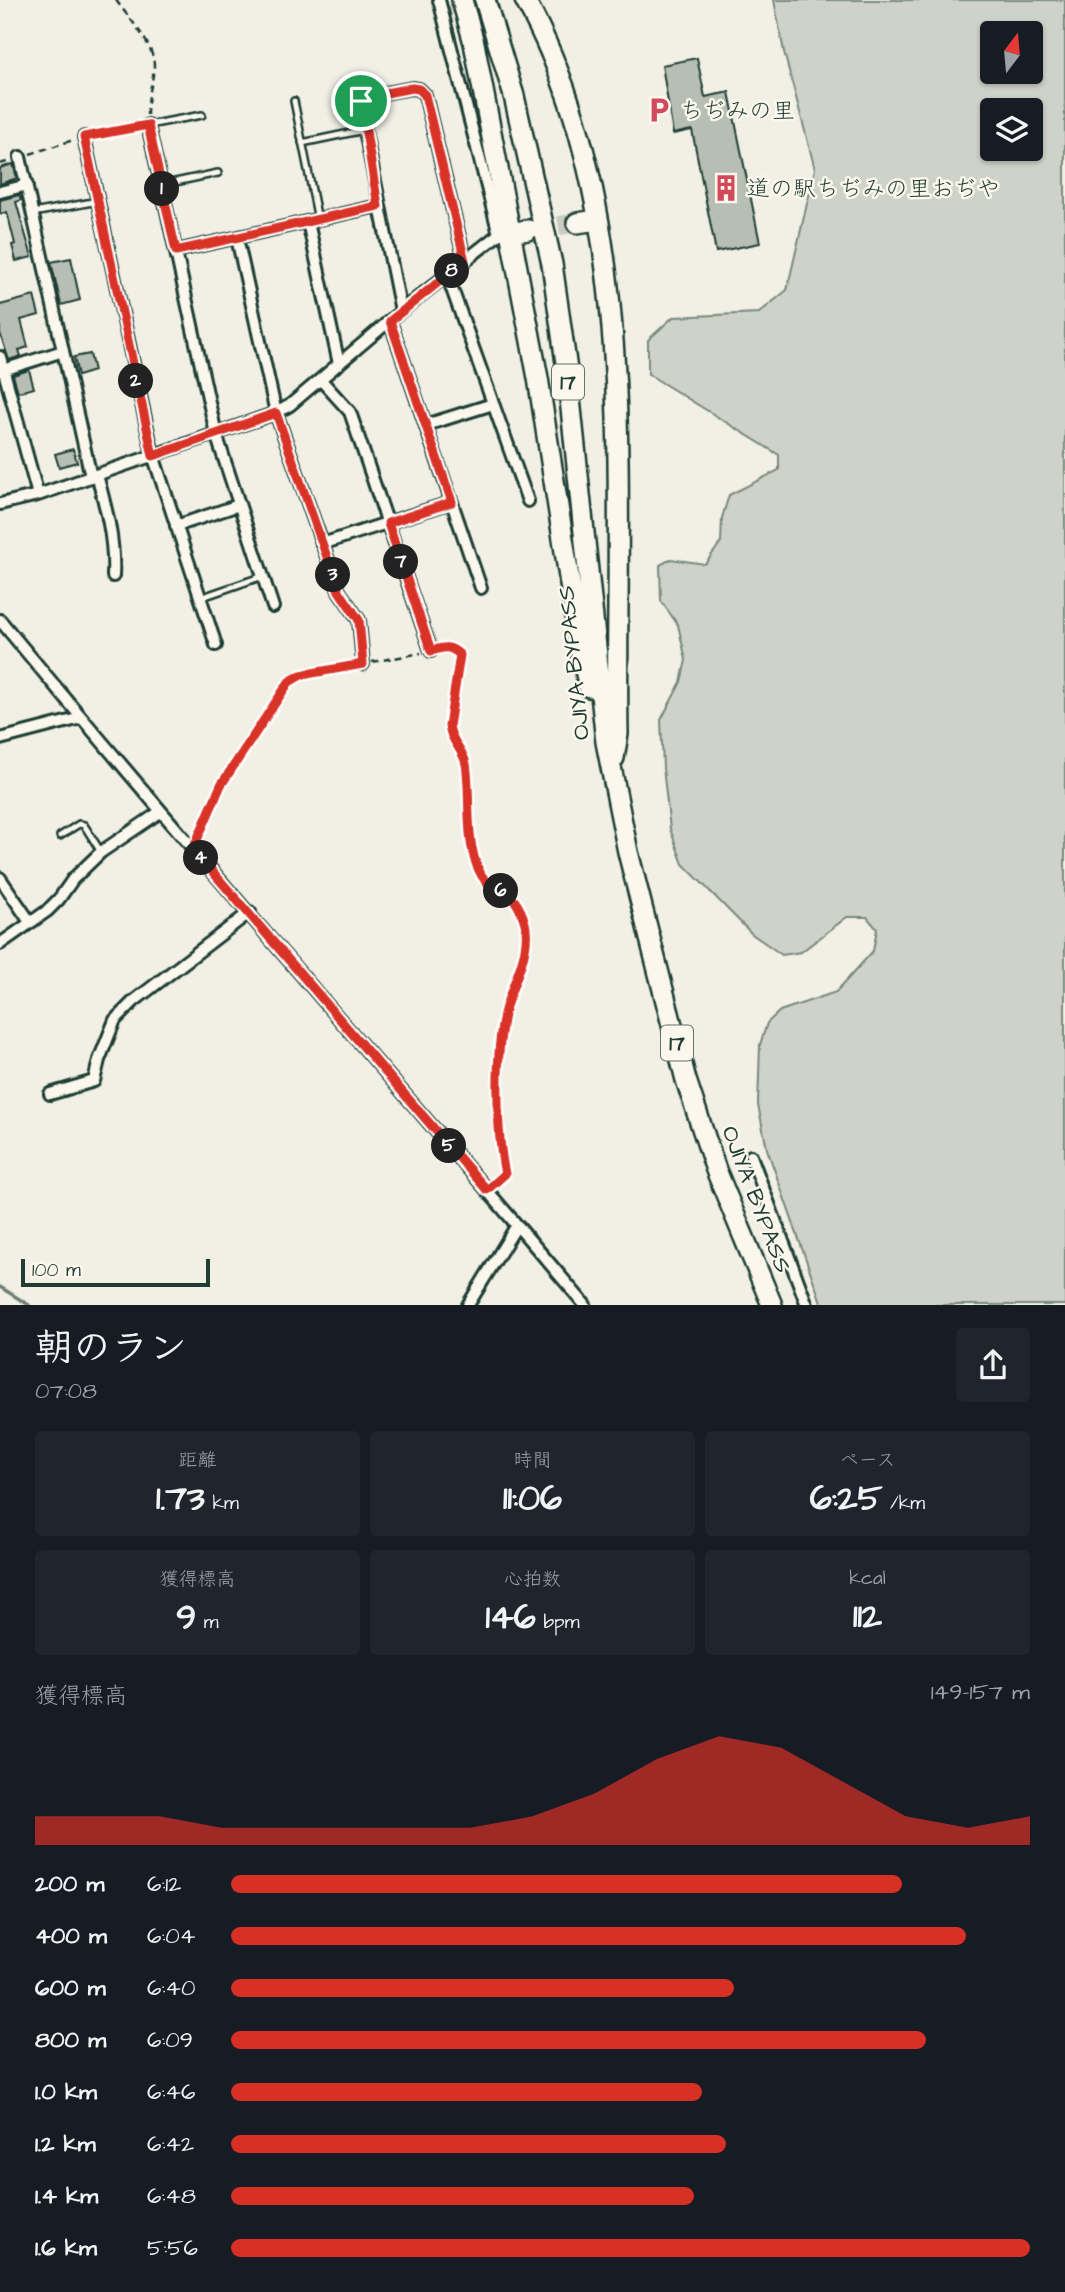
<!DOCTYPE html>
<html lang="ja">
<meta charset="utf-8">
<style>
:root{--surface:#171b24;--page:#20242c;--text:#f1f3f6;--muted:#9ea1a6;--accent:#d93025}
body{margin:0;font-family:"Architects Daughter","Klee One",sans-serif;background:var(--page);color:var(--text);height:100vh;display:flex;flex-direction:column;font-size:26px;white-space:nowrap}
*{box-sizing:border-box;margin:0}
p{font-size:23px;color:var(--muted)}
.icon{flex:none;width:38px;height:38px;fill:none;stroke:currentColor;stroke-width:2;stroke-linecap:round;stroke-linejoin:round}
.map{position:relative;height:1305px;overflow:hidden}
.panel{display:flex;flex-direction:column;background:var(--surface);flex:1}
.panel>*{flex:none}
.needle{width:46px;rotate:16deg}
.tools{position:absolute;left:980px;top:21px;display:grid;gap:14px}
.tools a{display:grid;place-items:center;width:63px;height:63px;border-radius:7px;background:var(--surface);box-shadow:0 2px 5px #0004;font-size:35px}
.scale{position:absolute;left:21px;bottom:18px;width:189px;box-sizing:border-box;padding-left:7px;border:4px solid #1f3d34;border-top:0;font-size:19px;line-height:24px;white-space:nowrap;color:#1f3d34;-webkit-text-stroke:5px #fbf7ec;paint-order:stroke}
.pin{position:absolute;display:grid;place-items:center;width:60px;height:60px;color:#fff;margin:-30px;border:4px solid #fff;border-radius:50%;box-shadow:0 2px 7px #0007}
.km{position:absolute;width:35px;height:35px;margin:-18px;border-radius:50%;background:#222;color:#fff;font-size:19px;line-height:35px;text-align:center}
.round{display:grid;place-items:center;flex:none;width:74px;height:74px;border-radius:7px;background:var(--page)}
.summary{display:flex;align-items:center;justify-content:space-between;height:119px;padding:0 35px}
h1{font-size:38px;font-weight:700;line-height:52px}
.metrics{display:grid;grid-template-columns:repeat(3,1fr);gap:10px;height:119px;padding:7px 35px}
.metrics div{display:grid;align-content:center;border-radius:7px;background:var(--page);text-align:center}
.metrics b{font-size:35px;font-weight:700}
.metrics small{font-size:19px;font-weight:400}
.metrics p{font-size:19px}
.chart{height:196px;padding:14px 35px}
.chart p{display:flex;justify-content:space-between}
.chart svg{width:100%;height:126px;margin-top:7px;fill:var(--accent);opacity:.7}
ul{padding:0 35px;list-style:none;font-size:23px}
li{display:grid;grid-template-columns:112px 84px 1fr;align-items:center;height:52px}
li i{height:18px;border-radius:9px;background:var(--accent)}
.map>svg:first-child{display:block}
.green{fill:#cfd2c8;stroke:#77887e;stroke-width:2;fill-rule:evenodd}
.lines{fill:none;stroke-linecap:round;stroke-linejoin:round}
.stream{stroke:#6e7f75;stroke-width:3.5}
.building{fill:#b7beb3;stroke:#1f3d34;stroke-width:2}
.street-tunnel{stroke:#c8ccc2;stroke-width:10;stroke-dasharray:10 5;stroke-linecap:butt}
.highway-tunnel{stroke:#c8ccc2;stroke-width:19;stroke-dasharray:19 10;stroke-linecap:butt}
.lane-casing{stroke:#1f3d34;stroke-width:10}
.street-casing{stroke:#1f3d34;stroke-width:16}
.highway-casing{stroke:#1f3d34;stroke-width:24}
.path{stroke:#1f3d34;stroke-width:2.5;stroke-dasharray:7 5;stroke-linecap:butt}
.lane{stroke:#fbf7ec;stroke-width:5}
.street{stroke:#fbf7ec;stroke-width:10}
.highway{stroke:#fbf7ec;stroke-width:19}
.route-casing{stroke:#fff;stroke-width:14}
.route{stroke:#d93025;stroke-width:9}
.labels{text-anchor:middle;stroke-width:5;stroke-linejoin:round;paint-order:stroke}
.shield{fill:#fbf7ec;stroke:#61756b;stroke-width:2}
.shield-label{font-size:21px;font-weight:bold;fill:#1f3d34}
.poi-label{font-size:23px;fill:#1f3d34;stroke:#fbf7ec;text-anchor:start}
.street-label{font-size:23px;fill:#1f3d34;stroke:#fbf7ec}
</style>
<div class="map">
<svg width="1065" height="1305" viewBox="0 0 1065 1305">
<rect width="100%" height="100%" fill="#f2f0e5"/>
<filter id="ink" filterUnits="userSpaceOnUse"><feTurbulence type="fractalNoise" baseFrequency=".0143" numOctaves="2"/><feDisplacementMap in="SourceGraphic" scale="14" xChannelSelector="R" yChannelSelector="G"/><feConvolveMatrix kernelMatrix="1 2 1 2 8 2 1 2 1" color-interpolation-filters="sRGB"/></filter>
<g filter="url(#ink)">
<!-- green -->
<path class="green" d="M774,0H1065V1305H822L767,1149L758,1105L760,1045L767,1023L780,1011L836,992L873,951L877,929L867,917H847L801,952L782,955L752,934L683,864L670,829L663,768L661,720L681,682L686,660L678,625L661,601L660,565L671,559L705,564L721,542L722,518L729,495L779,470V455L648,374V340L673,317L759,313L787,290L815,169L784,52ZM992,33H1031V72H992ZM992,110H1031V149H992Z"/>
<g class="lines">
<!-- stream -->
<path class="stream" d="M0,1287L29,1305"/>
</g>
<!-- building -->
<path class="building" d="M697,58L705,97L729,92L760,243L716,252L692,130L673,134L662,65Z
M13,164L17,178L0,184V168Z
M19,195L21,200L16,202L32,257L16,261L12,245L15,244L7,212L0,214V200Z
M71,258L80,300L61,305L51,262Z
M34,296L39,315L21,320L28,347L19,350L21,356L9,360L0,333V305Z
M90,354L94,371L78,376L74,357Z
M29,370L34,388L18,392L13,375Z
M73,449L77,462L59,467L55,454Z"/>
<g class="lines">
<!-- street-tunnel -->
<path class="street-tunnel" d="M443,12L483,0"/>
<!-- highway-tunnel -->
<path class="highway-tunnel" d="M530,230L577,223"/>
<defs>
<path id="lane" d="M294,101L318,220
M84,137L202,115
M302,143L364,130
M161,185L218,173
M33,213L98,201
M200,598L263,576
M60,836L79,824L84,825L101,852"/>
<path id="street" d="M439,0L499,234
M148,125L216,434L273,607
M84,137L153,455L216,645
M20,157L91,477
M0,192L27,185
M308,222L339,364
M237,238L276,413L339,591L359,620L363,664
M176,251L378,206
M447,275L528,501
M401,311L360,106L364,97L412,88L419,89L425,95L465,261
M390,321L481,588
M0,357L38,495
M0,371L63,351
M321,380L350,412L431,651
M426,425L493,404
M97,475C106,508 115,540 113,576
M0,504L38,495L276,413L290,405L401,311L499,234L509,233
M176,526L239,505
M322,544L452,502
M0,620C191,851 391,1076 585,1305
M0,739L81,718
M0,878L30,922
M0,944L47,911L59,899L73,879L101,852L160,812
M50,1094L94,1081L99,1060L115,1020L134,1001L250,912
M751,1156L807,1305
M468,1305L517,1225"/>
<path id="highway" d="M462,0L474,43L538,378L580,648L589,687
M485,0L514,96L552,264L567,370L606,742L628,852L686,1080L716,1170L772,1305
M525,0C643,213 614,498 618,734L614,758
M577,223L597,220
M509,233L528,230"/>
</defs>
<!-- lane casing -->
<use href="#lane" class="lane-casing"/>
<!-- street casing -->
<use href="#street" class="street-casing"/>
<!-- highway casing -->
<use href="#highway" class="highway-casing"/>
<!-- path -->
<path class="path" d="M116,0C128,18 154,43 154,66C153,82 147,98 147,115
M30,154L73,140
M0,164L10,161
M441,648L454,649L460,655L449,726C451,742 463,750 465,765C472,799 462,854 487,883C493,889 504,890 510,896C518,903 525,919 526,929C529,956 512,984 505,1010C495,1053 496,1132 505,1174L497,1183
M372,662L421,653
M199,837L221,785L289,682L301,675L352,666"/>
<!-- lane -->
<use href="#lane" class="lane"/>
<!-- street -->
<use href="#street" class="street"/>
<!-- highway -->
<use href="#highway" class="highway"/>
</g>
</g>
<g class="lines" filter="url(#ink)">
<defs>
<path id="route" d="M412,88L419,89L425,95L465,261L390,321L452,502L388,523L431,651C444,647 450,645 460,655L449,726C451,742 463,749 466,764C472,799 462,854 487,883C493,889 504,890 510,896C518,902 525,919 526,929C529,956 512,984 505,1010C495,1053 496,1131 505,1174L487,1190L193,849L221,785L289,682L301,675L363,664L359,620L339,591L276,413L153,456L84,137L148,125L176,251L378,206L361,101L365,97Z"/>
</defs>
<!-- route casing -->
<use href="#route" class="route-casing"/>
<!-- route -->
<use href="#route" class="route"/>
</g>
<!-- icons -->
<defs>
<symbol id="parking-bare" viewBox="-9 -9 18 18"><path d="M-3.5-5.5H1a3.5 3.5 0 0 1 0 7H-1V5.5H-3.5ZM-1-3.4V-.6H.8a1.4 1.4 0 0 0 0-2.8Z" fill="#d1495b" stroke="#fbf7ec" stroke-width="2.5" paint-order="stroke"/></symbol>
<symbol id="building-bare" viewBox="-9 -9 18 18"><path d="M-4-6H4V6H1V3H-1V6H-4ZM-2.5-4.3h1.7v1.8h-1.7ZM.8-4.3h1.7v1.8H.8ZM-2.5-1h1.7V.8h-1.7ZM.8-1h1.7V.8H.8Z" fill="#d1495b" stroke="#fbf7ec" stroke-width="2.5" paint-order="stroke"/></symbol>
</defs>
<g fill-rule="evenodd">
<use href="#parking-bare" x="640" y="91" width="38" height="38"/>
<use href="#building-bare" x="707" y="169" width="38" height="38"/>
</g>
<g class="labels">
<!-- shield labels -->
<g class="shield">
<rect x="552" y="364.5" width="32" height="35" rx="5"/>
<rect x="661" y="1025.5" width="32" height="35" rx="5"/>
</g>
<g class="shield-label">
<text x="568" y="389">17</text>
<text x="677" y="1050">17</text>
</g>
<!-- poi labels -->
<g class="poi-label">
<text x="680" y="118">ちぢみの里</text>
<text x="747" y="196">道の駅ちぢみの里おぢや</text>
</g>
<!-- street labels -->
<g class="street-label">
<text transform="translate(573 663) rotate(-96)" y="8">OJIYA BYPASS</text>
<text transform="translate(757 1199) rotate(69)" y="8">OJIYA BYPASS</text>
</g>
</g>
</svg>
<div class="tools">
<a><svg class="needle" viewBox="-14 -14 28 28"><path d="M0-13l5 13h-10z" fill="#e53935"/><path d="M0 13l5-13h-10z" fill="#9ea1a6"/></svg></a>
<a><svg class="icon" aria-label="layers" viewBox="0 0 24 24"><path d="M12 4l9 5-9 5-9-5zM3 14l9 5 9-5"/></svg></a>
</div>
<div class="scale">100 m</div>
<div class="pin" style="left:361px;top:101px;background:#1e9e55"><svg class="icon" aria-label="arrive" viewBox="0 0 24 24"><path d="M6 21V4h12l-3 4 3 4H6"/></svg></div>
<b class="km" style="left:162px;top:189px">1</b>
<b class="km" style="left:136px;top:381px">2</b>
<b class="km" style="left:333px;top:575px">3</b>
<b class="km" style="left:201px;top:858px">4</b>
<b class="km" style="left:449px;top:1146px">5</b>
<b class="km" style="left:501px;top:891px">6</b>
<b class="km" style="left:401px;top:562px">7</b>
<b class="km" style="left:452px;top:271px">8</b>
</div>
<section class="panel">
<div class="summary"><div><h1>朝のラン</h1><p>07:08</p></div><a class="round"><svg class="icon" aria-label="share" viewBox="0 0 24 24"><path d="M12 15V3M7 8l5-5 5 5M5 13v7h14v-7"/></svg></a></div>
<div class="metrics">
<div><p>距離</p><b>1.73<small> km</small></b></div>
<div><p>時間</p><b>11:06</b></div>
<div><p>ペース</p><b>6:25<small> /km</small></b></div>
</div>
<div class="metrics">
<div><p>獲得標高</p><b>9<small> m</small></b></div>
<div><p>心拍数</p><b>146<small> bpm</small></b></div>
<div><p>kcal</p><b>112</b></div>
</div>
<div class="chart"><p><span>獲得標高</span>149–157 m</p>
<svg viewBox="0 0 160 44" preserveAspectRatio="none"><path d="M0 44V34L10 34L20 34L30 38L40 38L50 38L60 38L70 38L80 34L90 26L100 14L110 6L120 10L130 22L140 34L150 38L160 34V44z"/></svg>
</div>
<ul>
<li><b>200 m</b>6:12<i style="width:84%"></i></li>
<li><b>400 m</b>6:04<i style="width:92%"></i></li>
<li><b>600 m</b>6:40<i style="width:63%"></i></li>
<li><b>800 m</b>6:09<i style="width:87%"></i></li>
<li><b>1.0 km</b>6:46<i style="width:59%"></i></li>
<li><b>1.2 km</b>6:42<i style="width:62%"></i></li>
<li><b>1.4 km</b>6:48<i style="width:58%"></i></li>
<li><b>1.6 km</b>5:56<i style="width:100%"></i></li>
</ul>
</section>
